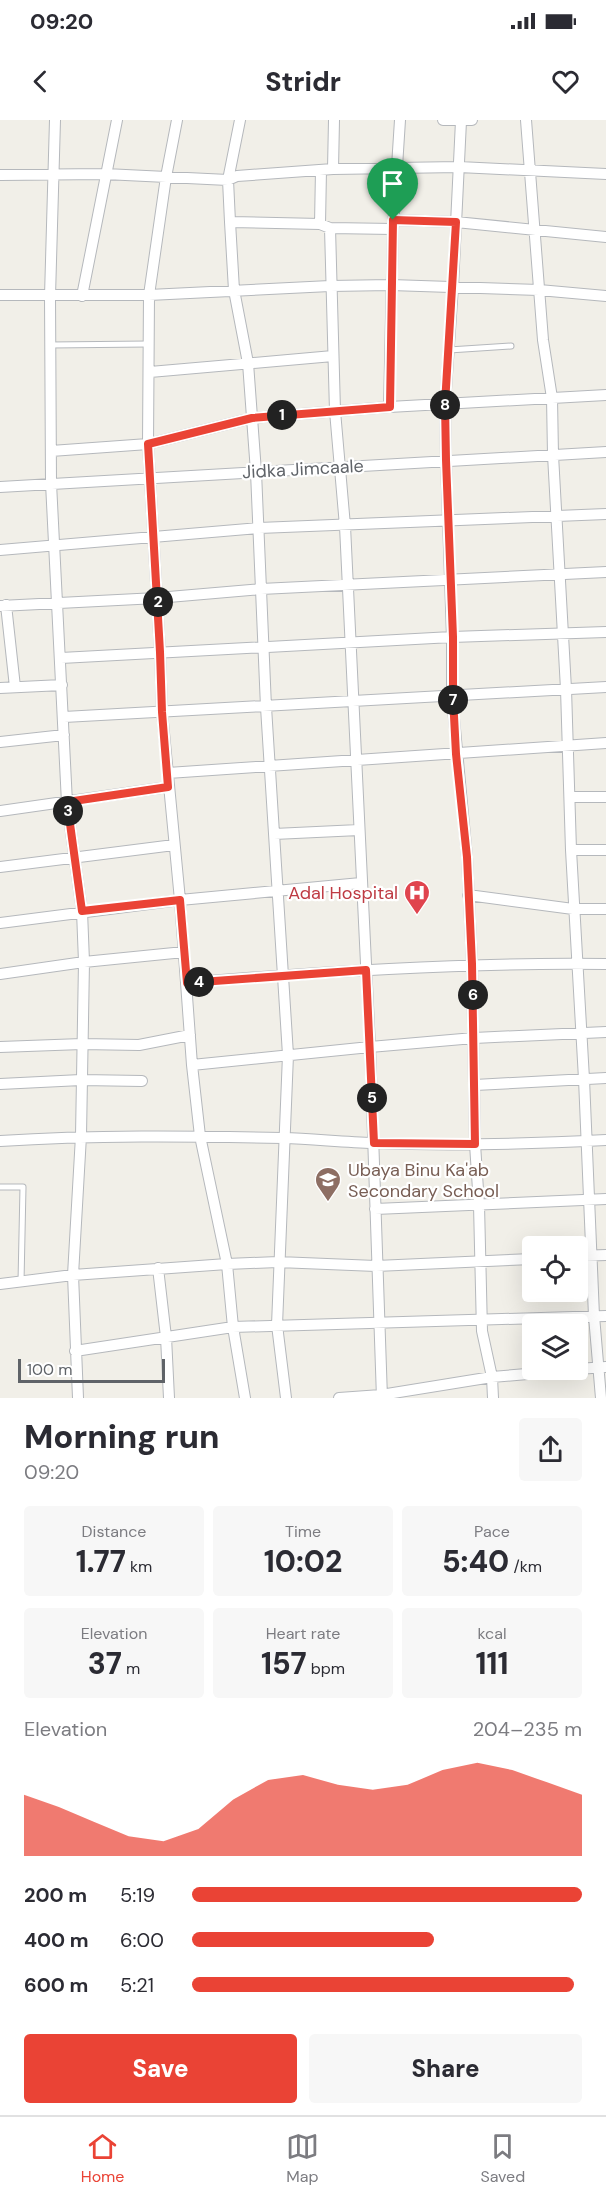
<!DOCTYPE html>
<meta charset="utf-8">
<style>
:root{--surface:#fff;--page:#f7f7f7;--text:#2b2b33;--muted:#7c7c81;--line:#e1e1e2;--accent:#ea4335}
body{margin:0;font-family:"DM Sans",sans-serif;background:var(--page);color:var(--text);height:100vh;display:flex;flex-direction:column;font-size:22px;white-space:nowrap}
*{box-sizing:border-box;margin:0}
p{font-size:20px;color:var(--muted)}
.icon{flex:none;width:33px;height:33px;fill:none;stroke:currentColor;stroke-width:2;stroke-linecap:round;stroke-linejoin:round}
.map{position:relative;height:1278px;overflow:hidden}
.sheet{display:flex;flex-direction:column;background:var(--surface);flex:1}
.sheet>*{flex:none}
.buttons{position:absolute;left:522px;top:1116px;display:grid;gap:12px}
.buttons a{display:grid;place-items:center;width:66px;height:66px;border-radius:6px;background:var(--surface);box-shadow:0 6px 24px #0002;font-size:30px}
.scale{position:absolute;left:18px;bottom:15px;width:147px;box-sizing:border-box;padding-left:6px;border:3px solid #5f6368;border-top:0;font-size:16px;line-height:21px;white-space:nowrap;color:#5f6368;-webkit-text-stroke:4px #fff;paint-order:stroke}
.pin{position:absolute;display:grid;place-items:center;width:51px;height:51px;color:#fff;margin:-62px -26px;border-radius:50% 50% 50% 0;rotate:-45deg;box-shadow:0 0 6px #0007}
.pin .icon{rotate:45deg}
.km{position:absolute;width:30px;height:30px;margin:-15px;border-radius:50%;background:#222;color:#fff;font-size:16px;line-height:30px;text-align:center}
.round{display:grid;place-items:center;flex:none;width:63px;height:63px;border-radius:6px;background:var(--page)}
.overview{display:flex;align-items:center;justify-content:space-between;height:102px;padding:0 24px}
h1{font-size:33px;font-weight:800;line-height:45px}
.metrics{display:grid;grid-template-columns:repeat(3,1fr);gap:9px;height:102px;padding:6px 24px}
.metrics div{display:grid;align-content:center;border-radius:6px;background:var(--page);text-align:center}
.metrics b{font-size:30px;font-weight:800}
.metrics small{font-size:16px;font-weight:400}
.metrics p{font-size:16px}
.chart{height:168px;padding:12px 24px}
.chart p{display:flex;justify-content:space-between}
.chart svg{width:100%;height:108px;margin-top:6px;fill:var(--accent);opacity:.7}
.action{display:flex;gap:12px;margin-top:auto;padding:12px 24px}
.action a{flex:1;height:69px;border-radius:6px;background:var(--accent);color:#fff;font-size:24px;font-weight:800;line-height:69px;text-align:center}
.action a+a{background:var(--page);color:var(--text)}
ul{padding:0 24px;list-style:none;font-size:20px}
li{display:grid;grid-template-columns:96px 72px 1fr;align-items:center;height:45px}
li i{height:15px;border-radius:8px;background:var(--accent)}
.status{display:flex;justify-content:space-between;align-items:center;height:42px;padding:0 30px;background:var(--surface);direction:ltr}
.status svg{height:16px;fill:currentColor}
header{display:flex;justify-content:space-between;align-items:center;height:78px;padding:0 24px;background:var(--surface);font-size:27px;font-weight:800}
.tabs{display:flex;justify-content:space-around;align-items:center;height:84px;border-top:2px solid var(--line);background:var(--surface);font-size:16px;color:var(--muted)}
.tabs a{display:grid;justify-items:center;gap:3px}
.tabs .selected{color:var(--accent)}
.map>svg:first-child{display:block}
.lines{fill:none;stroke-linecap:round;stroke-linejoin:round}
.service-casing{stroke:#b5b8bc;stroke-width:7}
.minor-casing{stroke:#b5b8bc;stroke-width:12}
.service{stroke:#fff;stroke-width:5}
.minor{stroke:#fff;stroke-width:10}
.route-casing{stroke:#fff;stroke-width:12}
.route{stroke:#ea4335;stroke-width:8}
.labels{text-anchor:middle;stroke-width:4.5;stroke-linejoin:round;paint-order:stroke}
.street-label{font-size:18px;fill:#5f6368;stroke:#fff}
.health-label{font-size:18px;fill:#be3a42;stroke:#fff;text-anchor:end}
.education-label{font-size:18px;fill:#785e54;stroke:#fff;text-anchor:start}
</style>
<div class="status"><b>09:20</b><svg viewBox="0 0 49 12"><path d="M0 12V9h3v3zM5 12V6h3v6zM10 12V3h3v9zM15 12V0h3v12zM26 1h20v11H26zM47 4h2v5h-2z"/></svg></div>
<header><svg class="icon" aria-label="back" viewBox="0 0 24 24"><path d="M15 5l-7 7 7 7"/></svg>Stridr<svg class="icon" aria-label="heart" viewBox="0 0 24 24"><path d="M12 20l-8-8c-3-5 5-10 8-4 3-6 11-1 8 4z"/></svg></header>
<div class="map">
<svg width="606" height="1278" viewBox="0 0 606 1278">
<rect width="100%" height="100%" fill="#f1efe8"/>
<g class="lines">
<defs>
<path id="service" d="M50,225L148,224
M449,230L511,226
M0,1067H23L21,1162"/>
<path id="minor" d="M55,0L50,176L51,363L67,683L82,791L84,842L81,1016L73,1155L78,1278
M177,0L166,57L149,175L148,324L160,532L162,592L180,780L192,945L200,1016L227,1144L233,1207L245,1278
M240,0L228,60L230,102L234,170L248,243L256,352L266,587L288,935L277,1205L286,1278
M443,0H472
M526,0L543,220L552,278L553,335L566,569L571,730H606
M461,1L453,166L445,284L446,340L452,517V577L467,737L472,844L475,1024L479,1085L482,1211L492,1257L493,1278
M333,49L334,0
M0,55L105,54L228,60L237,56L333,49L459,47L606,54
M393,100L456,102L606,117
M230,102L320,104L330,108L393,109
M320,104L321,50
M330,108L335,291L345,406L370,927L474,918L606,912
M0,175H149L330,166L391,165L539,170L606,176
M82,176L117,0
M150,252L333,236
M389,287L393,109L400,0
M51,331L148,324L252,298L389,287L606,275
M0,367L606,332
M0,430L259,408L606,394
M6,485L15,567
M0,486L157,478L261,469L606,452
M61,538L452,517L606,512
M0,568L62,565
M64,597L606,567
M0,622L64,615
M168,653L606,623
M570,677H606
M0,691L168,667
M274,714L359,710
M571,730L584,959L594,1196L601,1278
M0,747L174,725
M468,775L573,789H606
M0,803L180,780L361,763
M0,854L84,842L184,832
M187,863C326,851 466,842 606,844
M0,927L82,924L139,925L190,915
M192,945L370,927L382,1278
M0,964L81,960L142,961
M475,965L606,958
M0,1021C94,1015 188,1016 283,1018C313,1019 343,1022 374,1023C451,1026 529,1024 606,1020
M375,1089L606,1079
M578,1136L606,1135
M158,1148L166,1217L169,1278
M0,1164L73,1155L227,1144L278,1142L376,1146L532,1139
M75,1231L233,1207L606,1196
M578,1249L606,1247
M339,1278L381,1275L492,1257L574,1250"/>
</defs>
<!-- service casing -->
<use href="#service" class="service-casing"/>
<!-- minor casing -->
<use href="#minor" class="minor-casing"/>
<!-- service -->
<use href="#service" class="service"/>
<!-- minor -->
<use href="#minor" class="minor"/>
</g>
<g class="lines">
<defs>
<path id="route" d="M393,100L456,102L445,284L446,340L453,517V577L456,634L467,737L472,844L475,1024L374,1023L366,850L187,863L180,780L82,791L67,682L168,667L162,592L160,532L148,324L252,298L390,287Z"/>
</defs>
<!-- route casing -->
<use href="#route" class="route-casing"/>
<!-- route -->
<use href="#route" class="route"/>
</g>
<!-- icons -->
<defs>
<symbol id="hospital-pin" viewBox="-11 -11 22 30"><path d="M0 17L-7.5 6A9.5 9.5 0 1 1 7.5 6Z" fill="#e0444e" stroke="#fff"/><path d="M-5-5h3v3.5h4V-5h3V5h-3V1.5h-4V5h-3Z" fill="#fff"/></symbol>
<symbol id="school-pin" viewBox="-11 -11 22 30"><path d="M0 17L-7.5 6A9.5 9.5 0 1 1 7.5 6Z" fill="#8d6e63" stroke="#fff"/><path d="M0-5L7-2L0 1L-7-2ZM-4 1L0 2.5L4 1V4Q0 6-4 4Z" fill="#fff"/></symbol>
</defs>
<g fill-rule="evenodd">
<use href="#hospital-pin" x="402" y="758" width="30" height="40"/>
<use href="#school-pin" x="313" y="1045" width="30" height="40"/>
</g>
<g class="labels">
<!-- street labels -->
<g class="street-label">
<text transform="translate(303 349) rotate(-3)" y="6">Jidka Jimcaale</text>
</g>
<!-- health labels -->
<g class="health-label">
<text x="398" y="779">Adal Hospital</text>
</g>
<!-- education labels -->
<g class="education-label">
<text x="348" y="1056">Ubaya Binu Ka'ab<tspan x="348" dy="21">Secondary School</tspan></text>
</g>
</g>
</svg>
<div class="buttons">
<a><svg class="icon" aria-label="locate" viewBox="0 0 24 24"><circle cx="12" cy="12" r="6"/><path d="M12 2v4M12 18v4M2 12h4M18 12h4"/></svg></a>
<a><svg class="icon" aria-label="layers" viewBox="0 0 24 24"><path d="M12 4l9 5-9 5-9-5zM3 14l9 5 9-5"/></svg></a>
</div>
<div class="scale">100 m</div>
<div class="pin" style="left:393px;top:100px;background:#1e9e55"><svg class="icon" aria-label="arrive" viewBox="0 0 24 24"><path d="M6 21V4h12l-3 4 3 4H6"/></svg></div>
<b class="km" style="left:282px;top:295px">1</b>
<b class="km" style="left:158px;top:482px">2</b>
<b class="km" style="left:68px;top:691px">3</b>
<b class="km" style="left:199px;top:862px">4</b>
<b class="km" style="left:372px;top:978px">5</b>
<b class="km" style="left:473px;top:875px">6</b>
<b class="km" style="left:453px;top:580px">7</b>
<b class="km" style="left:445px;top:285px">8</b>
</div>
<section class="sheet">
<div class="overview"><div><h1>Morning run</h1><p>09:20</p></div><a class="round"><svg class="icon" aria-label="share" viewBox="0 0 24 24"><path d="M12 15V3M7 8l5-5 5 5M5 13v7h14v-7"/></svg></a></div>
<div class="metrics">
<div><p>Distance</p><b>1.77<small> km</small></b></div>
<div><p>Time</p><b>10:02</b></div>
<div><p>Pace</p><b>5:40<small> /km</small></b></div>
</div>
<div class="metrics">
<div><p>Elevation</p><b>37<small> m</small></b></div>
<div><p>Heart rate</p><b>157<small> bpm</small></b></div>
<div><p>kcal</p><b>111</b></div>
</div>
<div class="chart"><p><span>Elevation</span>204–235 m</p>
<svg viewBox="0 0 160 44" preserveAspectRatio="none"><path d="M0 44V19L10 24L20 30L30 36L40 38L50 33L60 21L70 13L80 11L90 15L100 17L110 15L120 9L130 6L140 9L150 14L160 19V44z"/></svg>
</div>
<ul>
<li><b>200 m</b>5:19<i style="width:100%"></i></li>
<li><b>400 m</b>6:00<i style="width:62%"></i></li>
<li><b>600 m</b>5:21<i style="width:98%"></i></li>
</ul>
<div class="action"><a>Save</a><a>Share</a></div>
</section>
<nav class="tabs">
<a class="selected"><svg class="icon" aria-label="home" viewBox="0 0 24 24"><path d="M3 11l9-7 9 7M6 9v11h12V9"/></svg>Home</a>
<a><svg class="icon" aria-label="map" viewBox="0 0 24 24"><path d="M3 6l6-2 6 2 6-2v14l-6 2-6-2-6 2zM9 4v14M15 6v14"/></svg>Map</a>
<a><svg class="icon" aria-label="saved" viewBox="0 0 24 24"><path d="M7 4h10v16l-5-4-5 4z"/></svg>Saved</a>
</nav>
